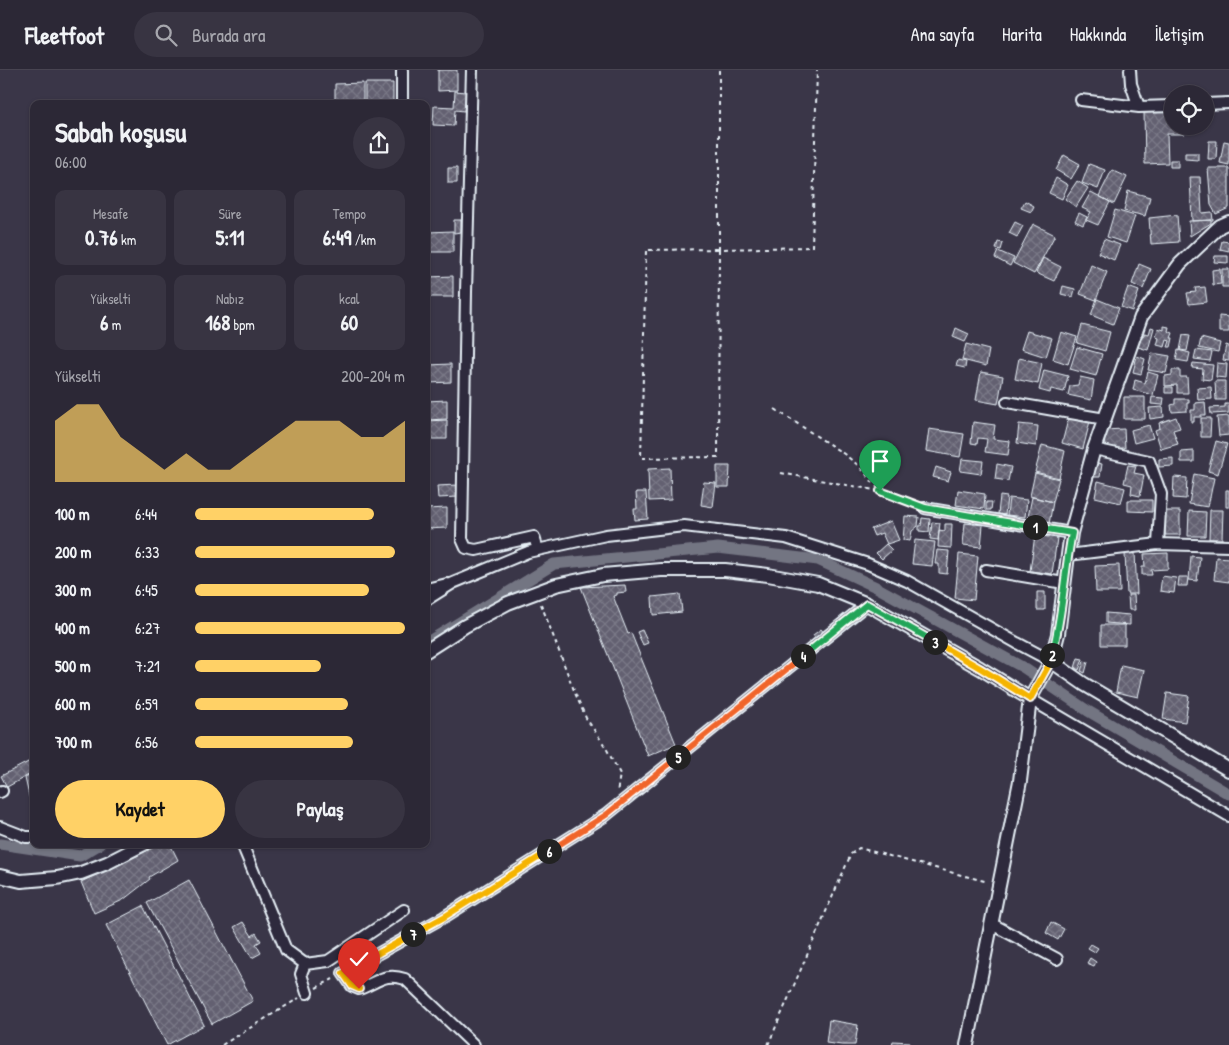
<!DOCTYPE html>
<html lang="tr">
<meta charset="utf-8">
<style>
:root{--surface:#2c2836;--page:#383442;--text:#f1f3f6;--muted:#a6a6ad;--line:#484451;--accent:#ffd166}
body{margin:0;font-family:"Patrick Hand",sans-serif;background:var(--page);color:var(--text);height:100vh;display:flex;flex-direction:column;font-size:19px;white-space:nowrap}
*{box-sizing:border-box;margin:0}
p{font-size:16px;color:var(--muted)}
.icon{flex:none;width:28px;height:28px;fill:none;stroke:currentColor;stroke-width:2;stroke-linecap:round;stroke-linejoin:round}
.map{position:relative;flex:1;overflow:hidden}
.details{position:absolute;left:30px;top:30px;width:400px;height:748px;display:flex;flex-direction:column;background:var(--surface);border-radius:10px;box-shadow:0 1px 4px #0004,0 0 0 1px var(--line)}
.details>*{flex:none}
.tools{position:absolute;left:1164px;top:15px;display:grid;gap:10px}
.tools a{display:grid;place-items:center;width:50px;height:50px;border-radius:50%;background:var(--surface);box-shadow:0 1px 4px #0004,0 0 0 1px var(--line);font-size:25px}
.pin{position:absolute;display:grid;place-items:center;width:42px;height:42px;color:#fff;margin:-51px -21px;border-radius:50% 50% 50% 0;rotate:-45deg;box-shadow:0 0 5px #0007}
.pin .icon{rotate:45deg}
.km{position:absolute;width:25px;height:25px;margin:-12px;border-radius:50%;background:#222;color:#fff;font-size:14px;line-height:25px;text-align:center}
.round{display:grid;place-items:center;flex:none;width:52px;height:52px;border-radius:26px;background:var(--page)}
.summary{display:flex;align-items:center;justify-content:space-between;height:85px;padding:0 25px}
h1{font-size:28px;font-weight:700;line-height:38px}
.stats{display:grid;grid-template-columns:repeat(3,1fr);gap:8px;height:85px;padding:5px 25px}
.stats div{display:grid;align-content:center;border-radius:10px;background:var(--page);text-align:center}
.stats b{font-size:21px;font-weight:700}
.stats small{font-size:14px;font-weight:400}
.stats p{font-size:14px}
.chart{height:140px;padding:10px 25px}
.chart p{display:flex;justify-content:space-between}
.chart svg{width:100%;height:90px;margin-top:5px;fill:var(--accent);opacity:.7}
.cta{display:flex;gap:10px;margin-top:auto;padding:10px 25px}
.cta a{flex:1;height:58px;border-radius:30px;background:var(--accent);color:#111;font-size:20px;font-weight:700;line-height:58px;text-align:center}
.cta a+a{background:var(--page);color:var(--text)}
ul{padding:0 25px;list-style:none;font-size:16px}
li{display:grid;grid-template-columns:80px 60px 1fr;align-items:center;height:38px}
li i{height:12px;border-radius:6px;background:var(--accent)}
header{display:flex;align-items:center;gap:30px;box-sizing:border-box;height:70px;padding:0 25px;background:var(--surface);border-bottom:1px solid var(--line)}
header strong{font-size:24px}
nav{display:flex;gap:28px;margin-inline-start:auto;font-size:18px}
.search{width:350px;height:45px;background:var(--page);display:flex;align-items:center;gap:12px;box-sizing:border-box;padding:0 18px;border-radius:28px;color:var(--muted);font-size:19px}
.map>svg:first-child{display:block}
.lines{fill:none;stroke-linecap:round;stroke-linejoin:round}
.canal{stroke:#737482;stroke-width:11}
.building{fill:url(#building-cross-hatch);stroke:#e8f1f8}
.minor-casing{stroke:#e8f1f8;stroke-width:14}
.tertiary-casing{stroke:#e8f1f8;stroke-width:16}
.path{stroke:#e8f1f8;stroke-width:2;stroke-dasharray:4 4;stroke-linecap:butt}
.minor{stroke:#2f2a3d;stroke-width:10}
.tertiary{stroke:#2f2a3d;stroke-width:12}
.split-1-casing{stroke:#fff;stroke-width:10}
.split-2-casing{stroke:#fff;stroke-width:10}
.split-3-casing{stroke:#fff;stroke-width:10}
.split-4-casing{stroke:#fff;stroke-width:10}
.split-5-casing{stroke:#fff;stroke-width:10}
.split-6-casing{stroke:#fff;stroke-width:10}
.split-7-casing{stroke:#fff;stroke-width:10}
.split-8-casing{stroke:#fff;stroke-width:10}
.split-1{stroke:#22a559;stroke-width:6}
.split-2{stroke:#22a559;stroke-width:6}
.split-3{stroke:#f5b400;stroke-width:6}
.split-4{stroke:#22a559;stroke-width:6}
.split-5{stroke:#f0652b;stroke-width:6}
.split-6{stroke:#f0652b;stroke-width:6}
.split-7{stroke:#f5b400;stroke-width:6}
.split-8{stroke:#f5b400;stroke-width:6}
</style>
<header>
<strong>Fleetfoot</strong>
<div class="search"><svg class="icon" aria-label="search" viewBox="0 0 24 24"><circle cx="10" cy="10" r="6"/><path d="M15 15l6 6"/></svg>Burada ara</div>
<nav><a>Ana sayfa</a><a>Harita</a><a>Hakkında</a><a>İletişim</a></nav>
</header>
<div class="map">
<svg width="1229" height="975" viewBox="0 0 1229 975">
<defs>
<pattern id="building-cross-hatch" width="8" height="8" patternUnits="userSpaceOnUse" patternTransform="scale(1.25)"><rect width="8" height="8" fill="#636171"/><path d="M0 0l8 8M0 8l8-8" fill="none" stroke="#797886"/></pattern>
</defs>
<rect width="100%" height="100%" fill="#3a3648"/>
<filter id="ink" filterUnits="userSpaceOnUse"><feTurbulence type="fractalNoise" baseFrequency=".02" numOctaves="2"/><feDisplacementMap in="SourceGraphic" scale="10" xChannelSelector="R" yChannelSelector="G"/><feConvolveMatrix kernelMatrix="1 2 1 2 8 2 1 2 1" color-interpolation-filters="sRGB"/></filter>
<g filter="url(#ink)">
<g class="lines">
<!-- canal -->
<path class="canal" d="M426,573L554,494L718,478L818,490L876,517L1024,598L1088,641L1229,724
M0,774L80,786L100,774"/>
</g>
<!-- building -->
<path class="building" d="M438,0H457V20L438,21Z
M363,13V34H335V14Z
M365,13H393V34H365Z
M455,21L466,22L464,41L455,40L454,56L433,55L434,36L454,37Z
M1172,41V56H1184V64H1167L1168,93L1145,94L1144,42Z
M1209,71H1217L1216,89H1208Z
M1224,71L1229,72V95L1220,93Z
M1185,83H1198V90L1185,89Z
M1064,85L1080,94L1071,109L1056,100Z
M1170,90H1178V97H1170Z
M1089,94L1105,100L1098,119L1082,113Z
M448,98H457V113H448Z
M1208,98H1229V138L1216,144L1211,135Z
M1112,100L1127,107L1114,134L1099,126Z
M1190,107H1200L1202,143L1212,142L1213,150L1192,151Z
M1056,108L1068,115L1062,129L1049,123Z
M1077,111L1088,118L1076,137L1065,129Z
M1128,121L1150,127L1145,146L1124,141Z
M1091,122L1110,132L1098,155L1086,150L1091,142L1082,138Z
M1025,131L1034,136L1031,142L1021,138Z
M1115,140L1135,146L1126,173L1107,167Z
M1079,143L1087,147L1083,155L1075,151Z
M1177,145L1179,172L1151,174L1149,148Z
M454,150H461V162L454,163Z
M1211,150V153L1190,166L1189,151Z
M1015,152L1023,156L1017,167L1009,163Z
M1033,154L1055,165L1034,204L1013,193Z
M453,161V182H428V162Z
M1104,169L1120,175L1114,190L1098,183Z
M1222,171L1229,172V181L1220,179Z
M998,172L1003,173L1001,180L996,179Z
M998,181L1014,188L1010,196L995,188Z
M1215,186H1228V193L1214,192Z
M1043,188L1061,197L1054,211L1036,203Z
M1139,194L1151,199L1143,219L1132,214Z
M1091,195L1107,202L1096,230L1080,224Z
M1220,199L1221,214L1213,215L1212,200Z
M1222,199H1229V217H1222Z
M453,206V227H428V207Z
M1063,216L1075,219L1073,227L1061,224Z
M1128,217L1139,221L1132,241L1121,237Z
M1205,217L1207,232L1189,234L1187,223L1196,222L1195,218Z
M1097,229L1119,238L1113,254L1091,245Z
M1219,246L1229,247V262H1219Z
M1082,255L1110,262L1105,281L1077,273Z
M1164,256L1169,257L1168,261L1173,263L1171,268H1173L1171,277H1168L1170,271L1167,270L1165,277L1157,275L1159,268L1156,267L1158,258L1164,260Z
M1151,257L1154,258L1148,280L1138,277L1140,267L1144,265V263L1149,264Z
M956,258L969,264L965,272L953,267Z
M1027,261L1052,268L1046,287L1021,279Z
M1061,262L1077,267L1068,294L1053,289Z
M1183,265L1190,266L1187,281L1180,280Z
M1201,268L1220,273L1218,282L1199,278Z
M966,274L989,280L986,296L962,290Z
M1226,275L1229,276V291L1223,290Z
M1077,277L1102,284L1096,306L1070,299Z
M1178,280L1190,283L1188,292L1176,290Z
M1196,280L1212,282L1210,291L1194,289Z
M1152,283L1170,286L1166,303L1148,300Z
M1137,286L1145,289L1141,304L1133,302Z
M1019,288L1042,293L1038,314L1015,309Z
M958,290L966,292L965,298L956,296Z
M1193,293L1213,295L1211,310L1202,309L1203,299L1192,298Z
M1217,293L1227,294L1226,308L1216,307Z
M451,294V312L429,313L428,295Z
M1044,300L1068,306L1064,322L1051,319L1050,323L1039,320Z
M1172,300H1180V307H1187L1188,323H1177V315L1165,316V306L1172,305Z
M981,302L1003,306L998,334L976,330Z
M1148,302L1158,305L1153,325L1133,320L1135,310L1145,313Z
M1080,307L1094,310L1091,330L1068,325L1070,316L1078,315Z
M1215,311H1225V330H1216Z
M1165,317H1173V323H1165Z
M1211,317L1212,329L1198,330L1197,318Z
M1124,327H1145V349H1124Z
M1152,327L1164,328L1163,335L1151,334Z
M1175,329H1189V333H1187V341L1172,342L1171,335L1175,334Z
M447,330V349L426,350V331Z
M1205,332L1206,345H1201V347H1194V352H1191V340H1195V333Z
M1225,334H1229V343L1211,344L1210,338L1225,337Z
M1163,337L1164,347L1150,349L1149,338Z
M1069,346L1090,351L1083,379L1062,373Z
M1229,346V365L1219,366L1217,347Z
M1176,347L1180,358L1173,360L1178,374L1161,379L1155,360L1160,358L1159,353Z
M1201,348H1211L1210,367H1201Z
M447,350V369H426V351Z
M973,352L995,355L993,369L1010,371L1008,385L985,382L987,369L978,368L977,374L971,373Z
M1019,354L1038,356L1036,376L1017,373Z
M1149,355L1153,368L1134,373L1131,360Z
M929,359L964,364L960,387L926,381Z
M1124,359L1125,378L1105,379L1104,360Z
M1216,371L1227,374L1218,404L1208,401Z
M1042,375L1065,381L1059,408L1035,402Z
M1194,381V392H1181V382Z
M1173,388V396L1159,397V389Z
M962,389L983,391L981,404L960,401Z
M1096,393L1102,394L1100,407H1094Z
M997,394L1011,397L1008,411L995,409Z
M1128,395L1136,396L1134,403L1144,405L1140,426L1131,424L1132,415L1124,413Z
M717,396H730L729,417H717Z
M936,397L951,402L948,411L933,407Z
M670,398L671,430L649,431L648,399Z
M1035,403L1059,409L1053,432L1030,426Z
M1194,404L1214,408L1208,437L1189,434Z
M1174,407L1187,408L1186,429L1173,428Z
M1098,411L1125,418L1121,433L1095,427Z
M704,412L716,413L713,437L701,435Z
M457,415L458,427L438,428L437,416Z
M958,420L985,424L984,439L956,435Z
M1226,420H1229V437H1226Z
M636,422H646L648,449L635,450L634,439H637Z
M1000,426L1007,427L1005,445L998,444Z
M1032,427L1053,432L1049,454L1034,452V449L1028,447Z
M1009,428L1027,430L1025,447L1007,445Z
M1128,430H1152V442L1128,441Z
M986,432H992L991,440H986Z
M447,438V458L426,459V439Z
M1210,440H1223L1222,469H1209Z
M1165,441H1180V465H1165Z
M1189,441L1206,442L1205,466H1188Z
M905,446L919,447L918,456L912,461L910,471L903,470Z
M922,448L930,449L929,462L919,461V456H921Z
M891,451L899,470L887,474L882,463L874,466L871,459Z
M932,452L940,453L938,470L930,469Z
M965,453L983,455L981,477L963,475Z
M945,454H952L951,478L938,477L939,460L945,461Z
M1035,465L1057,468L1052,504L1030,501Z
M915,470L935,472L932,496L912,494Z
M886,474L892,480L882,489L876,483Z
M937,480L949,481L947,504L939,503V494H935Z
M1135,483L1137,524H1127L1125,484Z
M1168,483V499L1151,500L1152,505H1142V497H1145L1144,484Z
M959,484L978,486L974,530L955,528Z
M1191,486L1200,487L1197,511L1189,510Z
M1216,487L1229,488V512L1214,510Z
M1119,495L1120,522H1096L1095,496Z
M1162,506L1176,508L1174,523L1160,521Z
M1179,507H1188L1187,516H1178Z
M625,515L626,522L617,523V525L613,526L628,564L631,563L676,674L648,686L581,517Z
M1037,522H1045V540H1037Z
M680,524L682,542L653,545L652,527Z
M1128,525H1134L1135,540H1129Z
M1106,543L1130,545V555L1106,553Z
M1101,555H1125V575H1101Z
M821,559L826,565L818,572L813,565Z
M642,560L648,573L643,575L637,562Z
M1078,588L1083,589L1079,600L1075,598Z
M1084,591L1088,592L1085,603L1081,601Z
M1121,595L1144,600L1138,627L1116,622Z
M1167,623L1189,626L1185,652L1163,649Z
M34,689V702L7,717L1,706Z
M34,703V748L25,708Z
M161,774H170L178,790L149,807L150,809L123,830L94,843L81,812Z
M189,810L253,931L212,954L147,833Z
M143,836L204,955L167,975L106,855Z
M243,852L252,866L256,863L261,871L256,874L261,883L252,888L234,857Z
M1051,852L1064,859L1058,870L1046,863Z
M1091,874L1098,878L1095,882L1088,878Z
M1090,888L1096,892L1094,896L1087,893Z
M829,950L858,955L855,975H842L826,973Z
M893,971L910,972V975H892Z"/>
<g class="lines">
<defs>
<path id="minor" d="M472,0L466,222L462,469L466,478L476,480L534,467L538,480
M1130,0L1131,14L1139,37L1172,36
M1081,30L1139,37
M402,34V0
M1205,34L1229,33
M1007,332L1105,349
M1094,379L1149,391L1161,424L1158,474
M925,438L1071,463
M1068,485L1158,474L1229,476
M986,500L1064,513
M426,519L447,514
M426,530L453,513L528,482L606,465L684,456L786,468L868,494L907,511L1017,573L1051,591
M1030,629L1229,746
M0,722L2,721
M0,757L26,767H34
M242,774L286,880L305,894L328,891L404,840
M992,854L1057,889
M305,894L301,904L307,923
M474,975L405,909C385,902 378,912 359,919L352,916L343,903L444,847L606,745L867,534"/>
<path id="tertiary" d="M426,581L465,556L508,533L556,515L603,505L661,500H725L768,505L818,514L867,534L980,598L1030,629
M1051,591L1084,614L1229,700
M0,806L21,811L57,808L81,803L107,793L144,774
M967,975L1020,711L1030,629L1051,591L1058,564L1068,485L1071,463L1094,379L1141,247L1180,194L1220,156L1229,152"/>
</defs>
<!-- minor casing -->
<use href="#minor" class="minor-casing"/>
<!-- tertiary casing -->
<use href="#tertiary" class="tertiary-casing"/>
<!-- path -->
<path class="path" d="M719,0V179L812,177L817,0
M719,179L718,387L641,388L646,180Z
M775,339L844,384L859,396L880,421L916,435
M781,403L880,421
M541,534L575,623L586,648L605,676L620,704L617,723
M316,918L333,909
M222,975L299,928
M768,975L851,784L859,778L988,812"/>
<!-- minor -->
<use href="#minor" class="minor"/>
<!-- tertiary -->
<use href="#tertiary" class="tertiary"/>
</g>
</g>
<g class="lines" filter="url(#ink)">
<defs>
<path id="split-1" d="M880,421L925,438L1035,457"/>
<path id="split-2" d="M1035,457L1072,463C1064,504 1063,545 1052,585"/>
<path id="split-3" d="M935,572L980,598L1030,629L1051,591L1052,585"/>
<path id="split-4" d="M803,586L867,534L935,572"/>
<path id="split-5" d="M678,687L803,586"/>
<path id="split-6" d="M549,781L606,745L678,687"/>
<path id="split-7" d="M413,864L444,847L549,781"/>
<path id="split-8" d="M359,919L352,916L343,903L413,864"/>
</defs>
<!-- split-1 casing -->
<use href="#split-1" class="split-1-casing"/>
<!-- split-2 casing -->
<use href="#split-2" class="split-2-casing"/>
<!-- split-3 casing -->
<use href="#split-3" class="split-3-casing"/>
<!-- split-4 casing -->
<use href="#split-4" class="split-4-casing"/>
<!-- split-5 casing -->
<use href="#split-5" class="split-5-casing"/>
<!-- split-6 casing -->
<use href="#split-6" class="split-6-casing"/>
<!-- split-7 casing -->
<use href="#split-7" class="split-7-casing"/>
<!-- split-8 casing -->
<use href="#split-8" class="split-8-casing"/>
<!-- split-1 -->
<use href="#split-1" class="split-1"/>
<!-- split-2 -->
<use href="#split-2" class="split-2"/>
<!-- split-3 -->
<use href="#split-3" class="split-3"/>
<!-- split-4 -->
<use href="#split-4" class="split-4"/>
<!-- split-5 -->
<use href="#split-5" class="split-5"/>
<!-- split-6 -->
<use href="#split-6" class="split-6"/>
<!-- split-7 -->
<use href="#split-7" class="split-7"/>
<!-- split-8 -->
<use href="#split-8" class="split-8"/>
</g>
</svg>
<div class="tools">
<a><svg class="icon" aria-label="locate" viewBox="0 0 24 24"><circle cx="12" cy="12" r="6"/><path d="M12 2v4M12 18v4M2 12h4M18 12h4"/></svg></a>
</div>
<div class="pin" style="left:880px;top:421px;background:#1e9e55"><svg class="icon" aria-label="arrive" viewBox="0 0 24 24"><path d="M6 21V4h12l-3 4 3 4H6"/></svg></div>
<div class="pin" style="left:359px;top:919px;background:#d93025"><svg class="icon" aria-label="check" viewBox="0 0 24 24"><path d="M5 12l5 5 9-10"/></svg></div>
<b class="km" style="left:1035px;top:457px">1</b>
<b class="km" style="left:1052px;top:585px">2</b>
<b class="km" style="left:935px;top:572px">3</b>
<b class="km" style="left:803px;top:586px">4</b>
<b class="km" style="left:678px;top:687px">5</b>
<b class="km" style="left:549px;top:781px">6</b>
<b class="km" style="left:413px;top:864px">7</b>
<section class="details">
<div class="summary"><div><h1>Sabah koşusu</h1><p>06:00</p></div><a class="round"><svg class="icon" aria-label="share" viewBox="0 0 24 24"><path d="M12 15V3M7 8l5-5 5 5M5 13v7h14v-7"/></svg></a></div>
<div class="stats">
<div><p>Mesafe</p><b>0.76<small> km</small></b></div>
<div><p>Süre</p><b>5:11</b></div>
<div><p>Tempo</p><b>6:49<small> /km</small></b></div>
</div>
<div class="stats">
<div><p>Yükselti</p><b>6<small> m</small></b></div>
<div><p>Nabız</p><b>168<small> bpm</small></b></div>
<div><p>kcal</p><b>60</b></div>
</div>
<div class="chart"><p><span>Yükselti</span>200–204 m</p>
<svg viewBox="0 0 160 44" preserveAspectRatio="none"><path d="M0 44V14L10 6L20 6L30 22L40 30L50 38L60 30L70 38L80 38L90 30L100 22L110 14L120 14L130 14L140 22L150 22L160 14V44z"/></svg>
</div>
<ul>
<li><b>100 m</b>6:44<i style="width:85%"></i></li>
<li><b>200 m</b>6:33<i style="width:95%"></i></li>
<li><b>300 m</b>6:45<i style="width:83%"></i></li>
<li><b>400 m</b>6:27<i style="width:100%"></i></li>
<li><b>500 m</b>7:21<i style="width:60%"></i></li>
<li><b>600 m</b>6:59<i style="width:73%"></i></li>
<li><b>700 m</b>6:56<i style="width:75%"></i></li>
</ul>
<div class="cta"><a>Kaydet</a><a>Paylaş</a></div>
</section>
</div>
